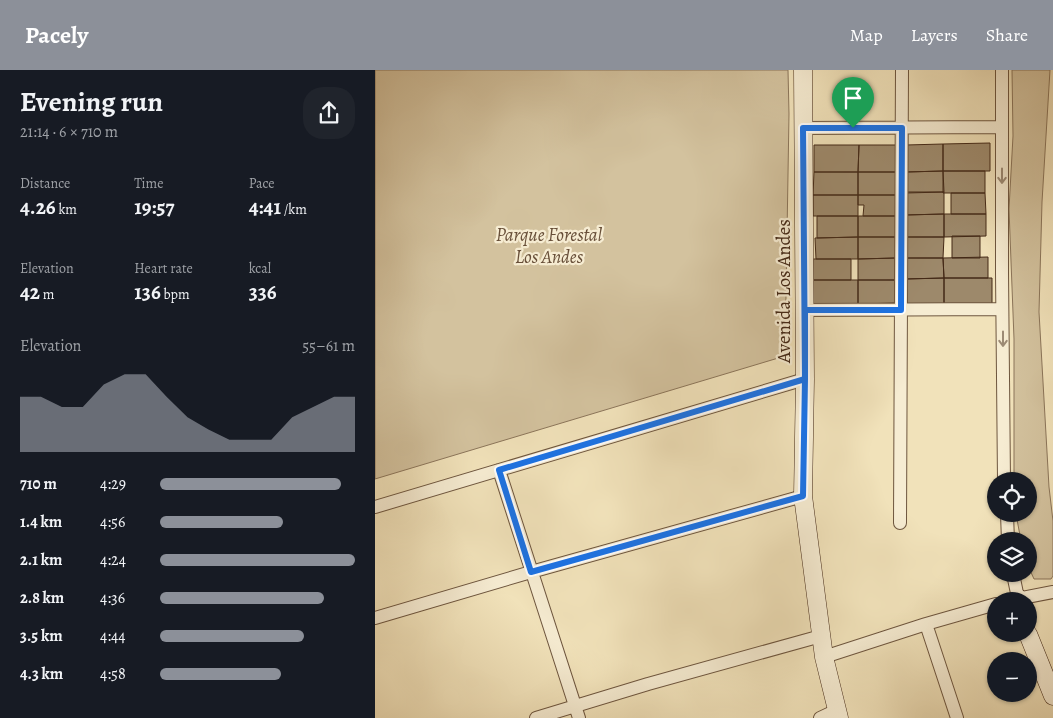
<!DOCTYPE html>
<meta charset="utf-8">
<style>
:root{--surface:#171b24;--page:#20242c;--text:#f1f3f6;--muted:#9ea1a6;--accent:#8c9099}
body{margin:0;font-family:Alegreya,serif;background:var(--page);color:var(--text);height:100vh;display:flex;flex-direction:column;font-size:19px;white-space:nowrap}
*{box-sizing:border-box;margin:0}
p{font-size:16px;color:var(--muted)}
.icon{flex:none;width:28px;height:28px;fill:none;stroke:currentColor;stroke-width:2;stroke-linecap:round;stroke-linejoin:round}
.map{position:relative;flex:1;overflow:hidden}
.panel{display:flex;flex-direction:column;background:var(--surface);width:375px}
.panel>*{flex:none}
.tools{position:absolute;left:612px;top:402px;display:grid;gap:10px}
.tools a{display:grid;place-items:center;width:50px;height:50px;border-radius:50%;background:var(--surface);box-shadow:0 1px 4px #0004;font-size:25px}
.pin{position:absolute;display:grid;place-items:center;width:42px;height:42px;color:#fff;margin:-51px -21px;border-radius:50% 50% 50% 0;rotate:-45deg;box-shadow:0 0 5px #0007}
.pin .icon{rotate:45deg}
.round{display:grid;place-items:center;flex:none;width:52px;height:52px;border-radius:20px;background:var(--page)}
.summary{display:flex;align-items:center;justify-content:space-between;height:85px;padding:0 20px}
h1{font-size:28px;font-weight:700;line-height:38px}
.stats{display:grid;grid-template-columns:repeat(3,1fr);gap:8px;height:85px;padding:5px 20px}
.stats div{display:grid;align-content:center}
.stats b{font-size:21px;font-weight:700}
.stats small{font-size:14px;font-weight:400}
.stats p{font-size:14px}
.chart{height:140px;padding:10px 20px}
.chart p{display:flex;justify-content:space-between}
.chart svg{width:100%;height:90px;margin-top:5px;fill:var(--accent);opacity:.7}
ul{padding:0 20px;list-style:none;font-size:16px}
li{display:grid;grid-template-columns:80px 60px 1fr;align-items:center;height:38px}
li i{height:12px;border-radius:6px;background:var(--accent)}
header{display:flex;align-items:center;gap:30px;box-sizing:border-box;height:70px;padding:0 25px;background:var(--accent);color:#fff}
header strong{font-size:24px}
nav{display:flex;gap:28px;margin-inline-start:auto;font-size:18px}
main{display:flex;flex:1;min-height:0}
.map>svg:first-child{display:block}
.green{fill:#d3c29e;stroke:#8b755a}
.building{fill:#9d896b;stroke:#432816}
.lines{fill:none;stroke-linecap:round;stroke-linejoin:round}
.street-casing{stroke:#6e563f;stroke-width:14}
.secondary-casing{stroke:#432816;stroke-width:19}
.street{stroke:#f6ecd2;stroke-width:12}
.secondary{stroke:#f6ecd2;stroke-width:18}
.oneway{stroke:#9c8a74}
.route-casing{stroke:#fff;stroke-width:10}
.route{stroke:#1a73e8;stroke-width:6}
.labels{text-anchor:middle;stroke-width:4.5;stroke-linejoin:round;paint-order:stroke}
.park-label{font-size:19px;font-style:italic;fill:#674e38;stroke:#f6ecd2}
.street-label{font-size:19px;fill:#432816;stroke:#f6ecd2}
</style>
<header>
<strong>Pacely</strong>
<nav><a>Map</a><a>Layers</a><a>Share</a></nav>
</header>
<main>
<section class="panel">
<div class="summary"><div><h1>Evening run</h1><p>21:14 · 6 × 710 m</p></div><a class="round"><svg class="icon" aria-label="share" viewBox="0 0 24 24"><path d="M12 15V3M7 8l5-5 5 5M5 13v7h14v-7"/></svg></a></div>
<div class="stats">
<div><p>Distance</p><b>4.26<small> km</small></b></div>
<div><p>Time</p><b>19:57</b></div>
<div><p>Pace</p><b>4:41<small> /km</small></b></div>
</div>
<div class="stats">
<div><p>Elevation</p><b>42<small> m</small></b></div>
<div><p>Heart rate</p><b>136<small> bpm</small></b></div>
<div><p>kcal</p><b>336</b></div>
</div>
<div class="chart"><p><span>Elevation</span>55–61 m</p>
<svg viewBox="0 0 160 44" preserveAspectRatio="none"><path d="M0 44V17L10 17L20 22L30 22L40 11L50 6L60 6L70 17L80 27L90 33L100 38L110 38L120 38L130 27L140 22L150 17L160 17V44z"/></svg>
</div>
<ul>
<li><b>710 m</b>4:29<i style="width:93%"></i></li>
<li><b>1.4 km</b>4:56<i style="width:63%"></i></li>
<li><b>2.1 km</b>4:24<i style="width:100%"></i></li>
<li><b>2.8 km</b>4:36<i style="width:84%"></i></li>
<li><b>3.5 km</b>4:44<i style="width:74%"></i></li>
<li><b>4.3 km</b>4:58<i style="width:62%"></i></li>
</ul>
</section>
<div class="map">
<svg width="678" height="648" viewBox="0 0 678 648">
<rect width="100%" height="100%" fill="#f1e2ba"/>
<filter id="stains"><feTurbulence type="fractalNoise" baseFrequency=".004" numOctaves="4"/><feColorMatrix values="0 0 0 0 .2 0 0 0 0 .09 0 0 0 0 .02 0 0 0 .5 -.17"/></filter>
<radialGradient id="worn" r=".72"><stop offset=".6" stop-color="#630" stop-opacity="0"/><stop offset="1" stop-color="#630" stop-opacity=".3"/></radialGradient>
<!-- green -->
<path class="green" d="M0,0H413L414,44L410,286L0,409Z
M637,0H675L667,132L664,242L674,417L678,451V506L676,509H659L654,498V471H646L641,444H654V411H639V269L634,139L638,66Z"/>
<!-- building -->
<path class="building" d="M615,73V101H568V74Z
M568,74V101L531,102V75Z
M439,75H484L483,102H439Z
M484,75H521V102H483Z
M568,101L569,122L531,123V102Z
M568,101H610V123H568Z
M439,102H483V125H438Z
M483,102H521V125H483Z
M530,122H569V144L530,145Z
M576,123H610L611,144H576Z
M438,125H483V146H438Z
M483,125H521V146H488L489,135H483Z
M569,144V167H530V145Z
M569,144H611V166L569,167Z
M442,146H483V167L442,168Z
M483,146H521L522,167H483Z
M577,166H605V188H577Z
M483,167V189H441L440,168Z
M483,167H522V188L483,189Z
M530,167H569L568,188H531Z
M613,187V208H569L568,188Z
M520,188V210H483V189Z
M531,188H568L569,208L531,209Z
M438,189H476V210H438Z
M569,208V235H529V209Z
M569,208H617V235H569Z
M438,210H483V234H438Z
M483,210H520L521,233L483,234Z"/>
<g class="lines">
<defs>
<path id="street" d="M627,0V203L629,411
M428,58L627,57
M430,240L627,239
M124,400L204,648
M0,437L430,309
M632,444L633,471
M525,453L527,0
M638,504L643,528
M631,531L678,522
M0,548L156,502L428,426
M551,554L582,648
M449,587L551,554L621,534
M161,648L273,614L446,566
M445,648L462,640"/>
<path id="secondary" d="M428,0L430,309L428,426L449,587L464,648
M643,528L644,531
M653,564L678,626"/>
</defs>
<!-- street casing -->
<use href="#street" class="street-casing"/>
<!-- secondary casing -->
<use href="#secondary" class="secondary-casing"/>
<!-- street -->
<use href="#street" class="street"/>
<!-- secondary -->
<use href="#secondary" class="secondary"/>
</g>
<!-- one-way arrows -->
<defs><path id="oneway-shaft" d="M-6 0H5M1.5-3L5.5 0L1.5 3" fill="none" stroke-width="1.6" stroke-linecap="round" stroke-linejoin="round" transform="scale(1.25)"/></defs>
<g class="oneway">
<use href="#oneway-shaft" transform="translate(627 106) rotate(90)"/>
<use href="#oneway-shaft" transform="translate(628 269) rotate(90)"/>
</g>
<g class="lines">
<defs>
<path id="route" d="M478,58H428L430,309L124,400L156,502L428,426L430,309V240H526L527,58H478"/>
</defs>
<!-- route casing -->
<use href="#route" class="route-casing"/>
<!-- route -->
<use href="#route" class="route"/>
</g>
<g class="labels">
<!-- park labels -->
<g class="park-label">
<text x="174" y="171">Parque Forestal<tspan x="174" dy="22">Los Andes</tspan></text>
</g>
<!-- street labels -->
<g class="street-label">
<text transform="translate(408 221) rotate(-90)" y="7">Avenida Los Andes</text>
</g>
</g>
<rect width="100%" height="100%" filter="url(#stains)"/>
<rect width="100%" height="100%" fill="url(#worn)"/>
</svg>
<div class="tools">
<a><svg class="icon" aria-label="locate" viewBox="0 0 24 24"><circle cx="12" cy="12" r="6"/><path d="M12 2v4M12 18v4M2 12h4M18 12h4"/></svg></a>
<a><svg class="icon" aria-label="layers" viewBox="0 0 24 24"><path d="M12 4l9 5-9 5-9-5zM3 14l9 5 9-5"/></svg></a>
<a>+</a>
<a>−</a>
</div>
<div class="pin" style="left:478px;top:58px;background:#1e9e55"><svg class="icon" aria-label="arrive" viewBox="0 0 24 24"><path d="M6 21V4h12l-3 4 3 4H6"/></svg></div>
</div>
</main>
